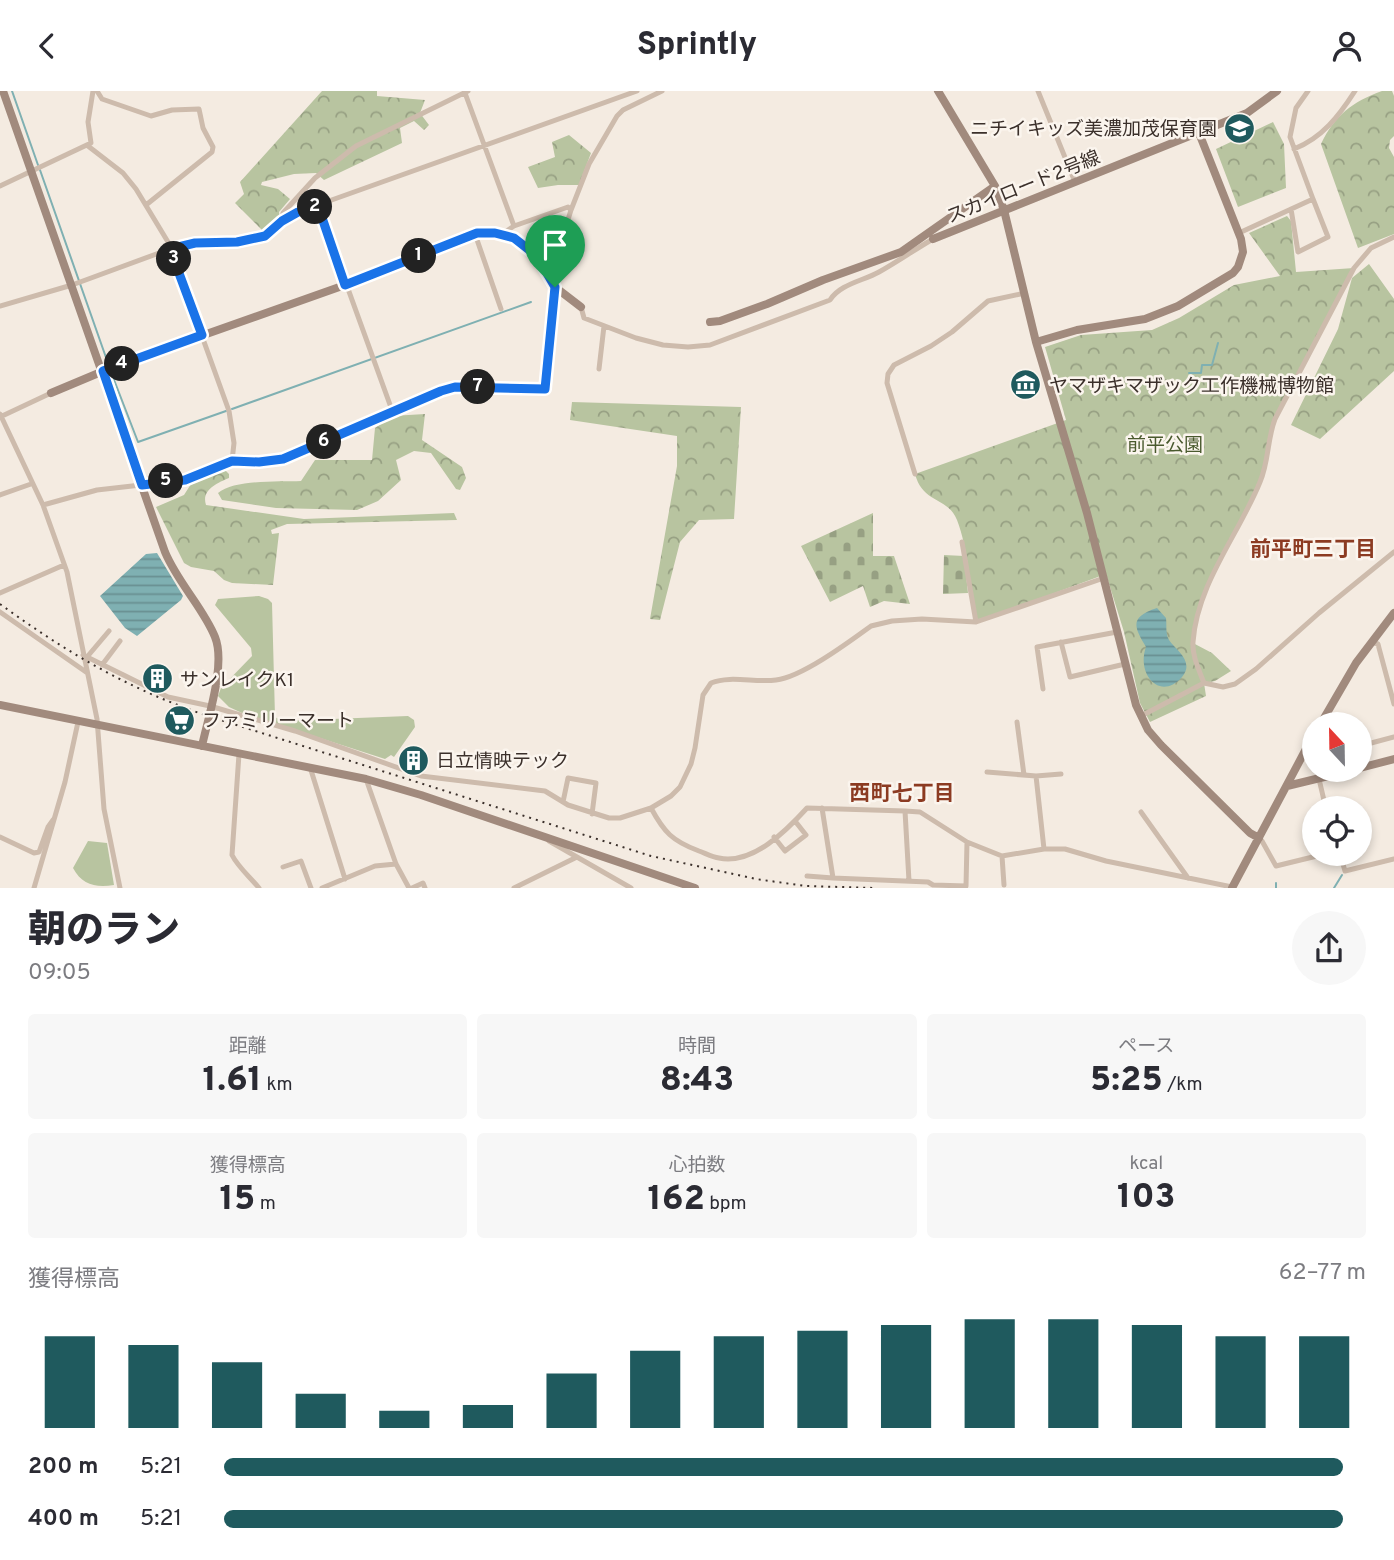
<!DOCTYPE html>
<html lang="ja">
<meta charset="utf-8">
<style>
:root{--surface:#fff;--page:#f7f7f7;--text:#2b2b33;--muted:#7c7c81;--accent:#1f5a5e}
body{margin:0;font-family:Overpass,"Noto Sans JP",sans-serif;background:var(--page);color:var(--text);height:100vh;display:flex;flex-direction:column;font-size:26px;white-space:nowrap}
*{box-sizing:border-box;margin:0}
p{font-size:23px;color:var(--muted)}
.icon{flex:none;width:38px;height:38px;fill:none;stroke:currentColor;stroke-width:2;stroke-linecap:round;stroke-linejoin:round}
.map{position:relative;height:797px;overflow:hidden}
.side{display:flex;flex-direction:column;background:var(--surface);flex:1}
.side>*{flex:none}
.needle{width:46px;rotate:338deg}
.buttons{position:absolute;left:1302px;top:621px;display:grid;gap:14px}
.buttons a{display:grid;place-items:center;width:70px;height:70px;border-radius:50%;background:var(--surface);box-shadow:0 4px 10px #0003;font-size:35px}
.pin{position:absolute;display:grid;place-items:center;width:60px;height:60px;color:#fff;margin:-72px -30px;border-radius:50% 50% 50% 0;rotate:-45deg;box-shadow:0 0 7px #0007}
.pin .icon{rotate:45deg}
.km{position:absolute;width:35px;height:35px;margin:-18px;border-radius:50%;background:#222;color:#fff;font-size:19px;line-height:35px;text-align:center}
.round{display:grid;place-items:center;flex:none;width:74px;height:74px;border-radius:37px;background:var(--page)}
.summary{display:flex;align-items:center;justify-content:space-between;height:119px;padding:0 28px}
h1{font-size:38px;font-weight:800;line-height:52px}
.metrics{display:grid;grid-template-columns:repeat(3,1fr);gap:10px;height:119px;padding:7px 28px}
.metrics div{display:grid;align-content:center;border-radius:7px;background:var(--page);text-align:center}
.metrics b{font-size:35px;font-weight:800}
.metrics small{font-size:19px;font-weight:400}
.metrics p{font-size:19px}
.chart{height:196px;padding:14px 28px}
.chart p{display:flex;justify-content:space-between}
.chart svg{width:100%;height:126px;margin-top:7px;stroke:var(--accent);stroke-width:6}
ul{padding:0 28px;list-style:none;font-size:23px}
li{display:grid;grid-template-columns:112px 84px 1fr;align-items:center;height:52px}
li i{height:18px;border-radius:9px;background:var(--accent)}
header{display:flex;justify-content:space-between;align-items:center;height:91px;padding:0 28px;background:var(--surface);font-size:32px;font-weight:800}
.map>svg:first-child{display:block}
.green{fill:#b8c4a0}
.forest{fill:url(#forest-crowns)}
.cemetery{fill:url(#cemetery-stones)}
.water{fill:url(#water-rules)}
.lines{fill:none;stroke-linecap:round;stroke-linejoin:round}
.stream{stroke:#7fb0b2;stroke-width:2}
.street{stroke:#cdbbac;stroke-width:5}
.secondary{stroke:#a18a7d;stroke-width:8}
.rail{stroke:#3b302b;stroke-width:2;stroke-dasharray:2 5;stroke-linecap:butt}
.route-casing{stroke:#fff;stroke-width:14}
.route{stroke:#1a73e8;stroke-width:9}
.labels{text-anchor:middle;stroke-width:5;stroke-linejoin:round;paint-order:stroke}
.poi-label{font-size:19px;fill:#3b302b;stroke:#fbf5ee;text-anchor:start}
.street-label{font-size:19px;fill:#3b302b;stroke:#fbf5ee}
.park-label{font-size:19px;fill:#4a5a2e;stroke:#fbf5ee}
.neighbourhood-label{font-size:21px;font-weight:bold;fill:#8c3b22;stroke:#fbf5ee}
</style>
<header><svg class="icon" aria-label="back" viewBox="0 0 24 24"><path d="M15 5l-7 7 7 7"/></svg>Sprintly<svg class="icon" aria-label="person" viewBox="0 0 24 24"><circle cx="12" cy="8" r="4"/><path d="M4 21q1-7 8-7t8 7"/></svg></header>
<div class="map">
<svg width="1394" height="797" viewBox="0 0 1394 797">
<defs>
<pattern id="forest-crowns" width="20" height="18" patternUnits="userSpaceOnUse" patternTransform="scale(1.75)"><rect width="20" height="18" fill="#b8c4a0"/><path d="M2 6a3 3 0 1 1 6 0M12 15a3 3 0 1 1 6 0" fill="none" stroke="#97a083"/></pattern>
<pattern id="cemetery-stones" width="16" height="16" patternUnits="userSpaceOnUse" patternTransform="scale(1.75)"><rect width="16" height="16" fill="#b8c4a0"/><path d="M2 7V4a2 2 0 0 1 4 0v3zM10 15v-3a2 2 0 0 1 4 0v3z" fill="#97a083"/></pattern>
<pattern id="water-rules" width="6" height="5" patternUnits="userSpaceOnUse" patternTransform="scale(1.75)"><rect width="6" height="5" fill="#7fb0b2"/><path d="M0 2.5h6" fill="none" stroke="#699091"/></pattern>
</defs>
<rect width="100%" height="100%" fill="#f4ebe1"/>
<!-- green -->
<path class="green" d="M259,505L268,508L272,512L275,626L282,630L408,625L414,629L415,636L394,666L391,664L385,668L242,622L229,616L218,605L221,597L252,565L251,557L215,514L218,508Z
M88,750L107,752L114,794C96,797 82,794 73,777Z"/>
<!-- forest -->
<path class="forest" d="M322,0H377V5L425,9L420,22L429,34L424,39L414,30L400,37L402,52L324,89L316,82L294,83L262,91L261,94L278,98L290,108L279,121L280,129L263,143L262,139L235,112L244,103L240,91Z
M1382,0H1392L1394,5V45L1390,49L1389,57L1394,66V143L1358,157L1321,53C1335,24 1352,11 1382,0Z
M1273,31L1284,53L1286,97L1238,116L1216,58Z
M569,44L591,62L579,94H558L538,97L528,76L555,66L552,51Z
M1287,125L1291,130L1296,181L1354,177L1275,328L1267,373L1199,517L1193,552L1212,562L1231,580L1215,590L1204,592L1206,605L1150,631L1140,612L1124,541L1106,483L976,531C971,501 968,457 957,429C947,405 923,413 915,383L1066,329L1045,256L1081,244L1152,239L1179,227L1234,194L1280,185L1249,142Z
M1369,173L1394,208V280L1320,348L1291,334L1338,238L1352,187Z
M572,311L741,316L734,428L699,429L680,451L660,529L650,528L677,375V345L570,329Z
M425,323L422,349L462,376L466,387L460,399L456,398L431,362L414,360L396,369L401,389L378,410L357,419L276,417L222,409L218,402C234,388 280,391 301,390L315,369H372L375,337L392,325Z
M224,378L229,383V387C217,392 201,399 206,414L304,428L454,422L457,429L287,433L271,439L272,443L279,442L273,494L232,492L224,489L214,480L191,476L184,472L156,416L184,404L191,393Z"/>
<!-- cemetery -->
<path class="cemetery" d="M873,422V465H894L910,513L884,510L870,516L863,495L830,511L801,455Z
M944,464L964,465L968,502L943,503Z"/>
<!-- water -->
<path class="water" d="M157,462L183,505L181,509L137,545L125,537L100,505L146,463Z
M1157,517L1166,527C1167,534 1165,542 1169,549C1176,559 1195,571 1182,586C1160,611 1136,583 1146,556C1134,536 1129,526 1157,517Z"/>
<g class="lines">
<!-- stream -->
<path class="stream" d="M12,0L38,74
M40,79L109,275
M111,281L138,351L226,320
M1189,282H1201L1202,274H1212L1218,252
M232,318L531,211
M1276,797V792
M1334,797L1342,784"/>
<!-- street -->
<path class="street" d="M97,0L102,8L151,25L172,19L199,18L203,37L213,56L212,61L146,114
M1038,0L1075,91
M1308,0L1296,17L1290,46L1313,108
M465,2L514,135
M88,55L123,82L136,98L168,151L229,320L234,352L232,370
M1294,58C1322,47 1339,25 1355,0
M0,95L91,52L88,31L93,0
M318,115L393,322
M571,119L589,73L617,25L623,19L662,0
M282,130L283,122L315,87L356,55L468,0
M1239,142L1313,108L1328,146L1298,161L1291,118
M475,143L501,218
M0,215L72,194L170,158L195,152L237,151L265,145L282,130L298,121L637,0
M581,216L584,227L636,247L663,254L688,256L710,254L830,209C840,193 863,190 879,181C897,171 914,159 933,148
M599,278L604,235
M0,323L43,414L67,481L97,628L104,718L120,797
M0,326L51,302
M915,383L887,292L888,283L894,274L931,255L952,241L988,210L1025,202
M0,404L31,393
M43,414L97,399L185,389L232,370L259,371L283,368L441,300L455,296H470L545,298C548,241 553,173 571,119L568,116L514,135L502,143
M962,451L976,531
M0,502L64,474
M0,521L86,581
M1061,551L1070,586L1125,573
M1371,551L1378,553L1379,557L1394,613
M83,564L168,606L210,615L295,640L421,685L545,700L568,714L609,727H620L651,717L671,705L680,696L691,673L695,657L703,604L711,592C731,584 755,592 776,589C802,586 849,551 871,535L892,530L922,528L976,531L1104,487
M87,566L109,540
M102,574L120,550
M1204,592C1199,579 1192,565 1193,551C1197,493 1239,443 1260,391C1269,370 1267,349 1275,328L1354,177L1371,157L1394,146
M1043,598L1037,556L1117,541
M1141,625L1204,592L1223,596L1235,593L1256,578L1319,522L1394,461
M1017,631L1024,684
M1360,655L1394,646
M239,663L232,764C238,776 250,786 259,797
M310,676L345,788
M987,681L1036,685L1061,683
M1036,685L1044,758
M366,688L396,773L409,797
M1319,688L1326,718
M563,711L568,687L596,692L592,723
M651,717C664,741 672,750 699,760C705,762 712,766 719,767C753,774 787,739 807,717L905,720L920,721L967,751L1002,765L1044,758H1065L1106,770L1232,796
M822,717L833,787L928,791L933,794L966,795L967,751
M905,720L909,790
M1141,721L1188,787
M0,746L34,762L39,761L48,736L53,729
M774,746L785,760L806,744L795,730
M1259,747L1262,750L1276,775L1325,763
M549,750L631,797
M1340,763L1345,780L1394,768
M1002,765L1004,794
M283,776L301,770L311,797
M807,785L833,787
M34,797L65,691L78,631
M322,797L375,775L396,773
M412,797L423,792L425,797
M514,797L577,766"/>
<!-- secondary -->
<path class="secondary" d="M3,0L165,461C178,492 204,518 215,546C226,573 208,627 202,655
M938,0L995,95L1004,119L1036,251L1087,422L1136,614L1148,639L1161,654L1250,742L1259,747
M933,148L1247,22L1277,0
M710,231L720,230L767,213L823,189L901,161L995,95
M1036,251L1077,239L1145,228L1178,215L1233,182L1238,176L1243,161L1241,148L1199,42
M51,302L113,276L345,194L477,143H502L523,152L537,165L555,196L581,216
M0,614L366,688L421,704L695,797
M1320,634L1356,572L1394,522
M1360,677L1394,668
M1287,695L1353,679
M1232,797L1314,643"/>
<!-- rail -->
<path class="rail" d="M0,513C66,561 130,599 208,625L651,765L756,788L805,795L876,797"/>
</g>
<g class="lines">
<defs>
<path id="route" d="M318,115L345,194L477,142H495L514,147L537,165L555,196L545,298L455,296L441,300L283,368L259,371L232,370L185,389L142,394L103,280L202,244L170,158L195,152L237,151L265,145L282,130L298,121Z"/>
</defs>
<!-- route casing -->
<use href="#route" class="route-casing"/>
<!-- route -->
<use href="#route" class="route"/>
</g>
<!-- icons -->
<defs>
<symbol id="school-disc" viewBox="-11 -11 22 22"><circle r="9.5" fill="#1f5a5e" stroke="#fbf5ee"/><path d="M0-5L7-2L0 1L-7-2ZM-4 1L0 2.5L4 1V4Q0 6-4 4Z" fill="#fff"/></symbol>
<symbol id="museum-disc" viewBox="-11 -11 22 22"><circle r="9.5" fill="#1f5a5e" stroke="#fbf5ee"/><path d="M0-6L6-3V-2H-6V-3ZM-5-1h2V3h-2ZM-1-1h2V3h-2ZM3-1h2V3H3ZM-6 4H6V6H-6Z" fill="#fff"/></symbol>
<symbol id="building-disc" viewBox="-11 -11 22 22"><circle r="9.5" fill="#1f5a5e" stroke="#fbf5ee"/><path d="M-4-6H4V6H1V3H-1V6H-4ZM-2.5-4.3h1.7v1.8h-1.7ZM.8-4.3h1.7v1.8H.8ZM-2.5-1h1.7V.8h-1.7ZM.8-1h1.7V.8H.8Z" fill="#fff"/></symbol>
<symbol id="supermarket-disc" viewBox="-11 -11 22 22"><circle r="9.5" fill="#1f5a5e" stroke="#fbf5ee"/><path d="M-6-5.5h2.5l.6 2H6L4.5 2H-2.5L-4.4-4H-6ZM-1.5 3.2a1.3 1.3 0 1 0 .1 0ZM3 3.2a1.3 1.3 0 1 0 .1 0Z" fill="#fff"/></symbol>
</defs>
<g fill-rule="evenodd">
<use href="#school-disc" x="1222" y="20" width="35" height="35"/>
<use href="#museum-disc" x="1008" y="276" width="35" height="35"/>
<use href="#building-disc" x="140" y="570" width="35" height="35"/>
<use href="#supermarket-disc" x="162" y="612" width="35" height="35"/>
<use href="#building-disc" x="396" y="652" width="35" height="35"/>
</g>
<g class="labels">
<!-- poi labels -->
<g class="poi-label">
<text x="1217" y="44" text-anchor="end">ニチイキッズ美濃加茂保育園</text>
<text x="1049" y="301">ヤマザキマザック工作機械博物館</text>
<text x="180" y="595">サンレイクK1</text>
<text x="202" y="636">ファミリーマート</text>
<text x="436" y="676">日立情映テック</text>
</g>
<!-- street labels -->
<g class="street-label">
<text transform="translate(1023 95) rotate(-22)" y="7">スカイロード2号線</text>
</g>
<!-- park labels -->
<g class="park-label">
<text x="1165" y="360">前平公園</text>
</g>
<!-- neighbourhood labels -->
<g class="neighbourhood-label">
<text x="1313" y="465">前平町三丁目</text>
<text x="902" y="709">西町七丁目</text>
</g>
</g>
</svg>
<div class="buttons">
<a><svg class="needle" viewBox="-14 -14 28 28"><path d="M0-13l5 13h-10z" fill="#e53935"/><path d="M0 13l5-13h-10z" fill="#7c7c81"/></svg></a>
<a><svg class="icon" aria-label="locate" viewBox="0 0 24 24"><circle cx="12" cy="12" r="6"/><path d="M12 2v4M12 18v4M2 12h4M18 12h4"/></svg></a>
</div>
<div class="pin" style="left:555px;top:196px;background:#1e9e55"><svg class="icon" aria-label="arrive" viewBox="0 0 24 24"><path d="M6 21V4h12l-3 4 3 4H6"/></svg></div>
<b class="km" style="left:419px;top:165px">1</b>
<b class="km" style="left:315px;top:116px">2</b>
<b class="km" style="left:174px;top:168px">3</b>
<b class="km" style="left:122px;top:273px">4</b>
<b class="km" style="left:166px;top:390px">5</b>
<b class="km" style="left:324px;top:351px">6</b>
<b class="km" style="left:478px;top:296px">7</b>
</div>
<section class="side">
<div class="summary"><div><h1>朝のラン</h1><p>09:05</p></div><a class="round"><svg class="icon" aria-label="share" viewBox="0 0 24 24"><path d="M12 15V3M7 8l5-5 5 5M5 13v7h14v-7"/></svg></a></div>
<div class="metrics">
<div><p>距離</p><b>1.61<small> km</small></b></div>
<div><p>時間</p><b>8:43</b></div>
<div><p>ペース</p><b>5:25<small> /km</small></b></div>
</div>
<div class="metrics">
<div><p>獲得標高</p><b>15<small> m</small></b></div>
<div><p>心拍数</p><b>162<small> bpm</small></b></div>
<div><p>kcal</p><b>103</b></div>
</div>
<div class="chart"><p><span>獲得標高</span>62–77 m</p>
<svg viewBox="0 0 160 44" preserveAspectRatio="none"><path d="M5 44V12M15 44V15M25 44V21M35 44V32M45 44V38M55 44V36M65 44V25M75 44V17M85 44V12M95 44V10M105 44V8M115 44V6M125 44V6M135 44V8M145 44V12M155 44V12"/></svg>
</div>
<ul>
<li><b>200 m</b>5:21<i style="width:98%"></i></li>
<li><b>400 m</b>5:21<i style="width:98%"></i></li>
</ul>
</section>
